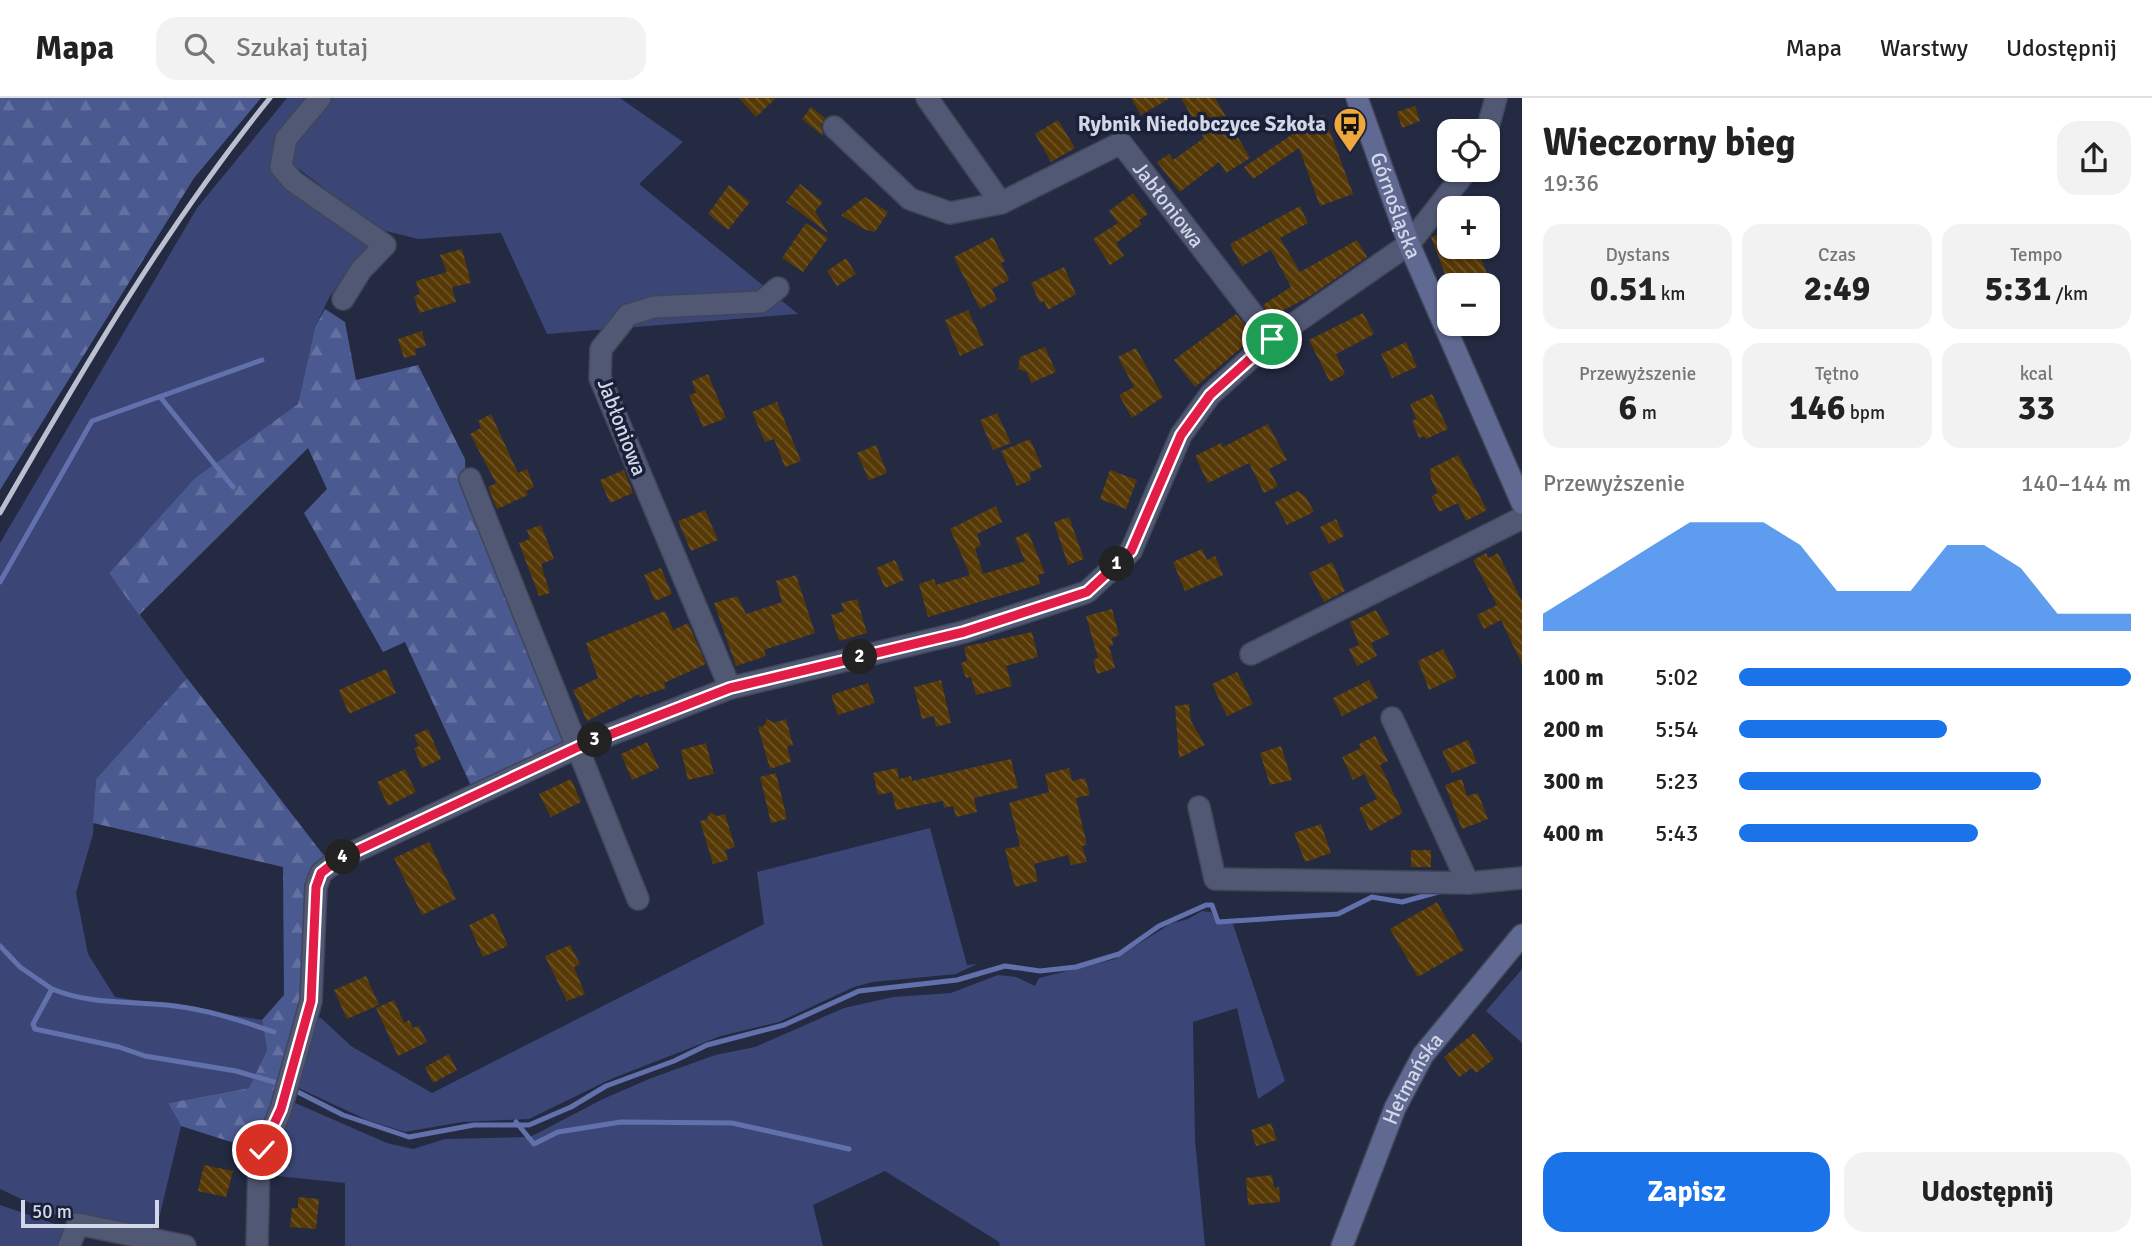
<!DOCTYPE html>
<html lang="pl">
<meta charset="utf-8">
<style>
:root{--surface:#fff;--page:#f2f2f2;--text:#222;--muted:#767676;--line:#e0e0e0;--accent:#1a73e8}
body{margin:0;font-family:Signika,sans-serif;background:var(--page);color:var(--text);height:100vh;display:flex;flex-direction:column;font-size:26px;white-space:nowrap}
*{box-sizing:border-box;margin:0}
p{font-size:23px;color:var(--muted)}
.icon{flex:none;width:38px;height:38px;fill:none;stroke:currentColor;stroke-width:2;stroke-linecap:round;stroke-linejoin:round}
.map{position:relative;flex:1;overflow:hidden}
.drawer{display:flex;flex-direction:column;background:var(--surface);width:630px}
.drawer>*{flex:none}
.controls{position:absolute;left:1437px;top:21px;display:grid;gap:14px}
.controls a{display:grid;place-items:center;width:63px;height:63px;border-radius:14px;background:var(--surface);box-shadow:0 2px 5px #0004;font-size:35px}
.scale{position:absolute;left:21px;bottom:18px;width:138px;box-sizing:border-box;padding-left:7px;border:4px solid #d3d8e8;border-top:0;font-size:19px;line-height:24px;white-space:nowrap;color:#d3d8e8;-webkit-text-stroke:5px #1a2037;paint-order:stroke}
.pin{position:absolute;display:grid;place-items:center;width:60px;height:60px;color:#fff;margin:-30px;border:4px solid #fff;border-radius:50%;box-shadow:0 2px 7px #0007}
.km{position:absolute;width:35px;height:35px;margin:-18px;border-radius:50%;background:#222;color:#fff;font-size:19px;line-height:35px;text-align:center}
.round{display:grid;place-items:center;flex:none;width:74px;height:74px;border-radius:21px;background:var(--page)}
.overview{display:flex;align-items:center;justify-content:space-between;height:119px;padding:0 21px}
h1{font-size:38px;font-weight:700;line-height:52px}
.metrics{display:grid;grid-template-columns:repeat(3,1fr);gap:10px;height:119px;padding:7px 21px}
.metrics div{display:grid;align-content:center;border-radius:18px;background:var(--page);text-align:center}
.metrics b{font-size:35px;font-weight:700}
.metrics small{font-size:19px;font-weight:400}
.metrics p{font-size:19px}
.chart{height:196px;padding:14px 21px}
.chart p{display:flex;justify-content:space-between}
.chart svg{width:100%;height:126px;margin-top:7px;fill:var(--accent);opacity:.7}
.action{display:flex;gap:14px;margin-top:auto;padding:14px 21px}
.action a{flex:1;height:80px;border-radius:21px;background:var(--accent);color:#fff;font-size:28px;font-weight:700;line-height:80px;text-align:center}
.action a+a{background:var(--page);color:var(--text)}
ul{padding:0 21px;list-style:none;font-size:23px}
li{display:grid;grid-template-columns:112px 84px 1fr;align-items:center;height:52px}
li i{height:18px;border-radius:9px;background:var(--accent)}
header{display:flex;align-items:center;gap:42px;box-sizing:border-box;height:98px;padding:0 35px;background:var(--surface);border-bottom:2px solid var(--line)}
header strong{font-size:33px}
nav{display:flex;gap:38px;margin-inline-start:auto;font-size:24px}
.search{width:490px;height:63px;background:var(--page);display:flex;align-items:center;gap:18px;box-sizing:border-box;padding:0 24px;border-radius:21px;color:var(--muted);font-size:26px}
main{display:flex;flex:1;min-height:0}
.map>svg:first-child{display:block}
.grass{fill:#3b4676}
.forest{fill:url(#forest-firs)}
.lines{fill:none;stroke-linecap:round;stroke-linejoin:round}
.stream{stroke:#6271ac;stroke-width:5}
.building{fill:url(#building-back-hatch)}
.street-casing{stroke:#404559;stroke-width:24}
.secondary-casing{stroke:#404559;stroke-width:24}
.street{stroke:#515873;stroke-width:21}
.secondary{stroke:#5f6991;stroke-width:21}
.rail{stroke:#bbc0d1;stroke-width:5}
.route-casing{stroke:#fff;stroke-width:14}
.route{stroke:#e11d48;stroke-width:9}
.labels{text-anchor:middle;stroke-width:7;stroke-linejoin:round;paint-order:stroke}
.poi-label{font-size:21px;font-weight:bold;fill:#d3d8e8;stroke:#1a2037;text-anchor:end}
.street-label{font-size:21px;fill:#d3d8e8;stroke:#1a2037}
</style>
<header>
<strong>Mapa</strong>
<div class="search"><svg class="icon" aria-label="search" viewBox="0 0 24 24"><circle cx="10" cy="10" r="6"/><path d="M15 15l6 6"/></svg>Szukaj tutaj</div>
<nav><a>Mapa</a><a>Warstwy</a><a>Udostępnij</a></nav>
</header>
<main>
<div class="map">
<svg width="1522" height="1148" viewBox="0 0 1522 1148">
<defs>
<pattern id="forest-firs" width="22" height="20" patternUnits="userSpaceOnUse" patternTransform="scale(1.75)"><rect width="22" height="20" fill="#4b5991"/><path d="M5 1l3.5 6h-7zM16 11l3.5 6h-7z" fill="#6470a0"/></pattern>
<pattern id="building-back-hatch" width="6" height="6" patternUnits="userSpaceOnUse" patternTransform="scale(1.75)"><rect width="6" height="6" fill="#573906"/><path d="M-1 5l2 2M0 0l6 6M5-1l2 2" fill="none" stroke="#6e552a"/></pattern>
</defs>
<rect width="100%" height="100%" fill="#232a41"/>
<!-- grass -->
<path class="grass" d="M287,0H312C292,22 266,41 274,74L369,147L330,198L315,229L298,306L195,380L109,475L187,580L96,681L93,736L76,795L88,856L115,899L262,922L267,952L249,990L168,1005L181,1028L156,1133L66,1122L0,1091V445L197,110Z
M333,0H620L683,44L639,86L798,216L547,236L501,135L418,141L378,131L291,65L293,43Z
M930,730L967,867L977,866L956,876L873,884L854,889L779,924L721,938L611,981L529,1021L462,1024L405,1034L367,1022L292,987L313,920H321L351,948L432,995L764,826L757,774Z
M1202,813L1211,814L1217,826H1233L1285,983L1258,1001L1237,910L1193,924L1195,1042L1205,1148H1000L999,1144L885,1073L813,1107L823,1148H345V1085L268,1077L272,1052L293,1004L387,1045L413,1051L445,1041L530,1039L603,1001L649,981L715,957L755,949L844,910L893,899L951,895L998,877L1016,879L1035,888L1039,880L1115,861L1170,826L1188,821Z
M1522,871V945L1486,913Z
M0,1107L64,1129L60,1148H0Z"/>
<!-- forest -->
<path class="forest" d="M0,0H261L194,80L0,392Z
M325,211L345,224L356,282L418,267L465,361L466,399L566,643L472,690L405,544L383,554L304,415L327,391L308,350L139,517L109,475L195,380L298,306L315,229Z
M187,580L325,759L300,909L282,981L253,1051L181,1028L168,1005L249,990L267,952L262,922L284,897L283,769L93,725L96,681Z"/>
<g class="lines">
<!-- stream -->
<path class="stream" d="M161,300L233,389
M0,484L92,323L262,262
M0,848L20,869L52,891L33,926L35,931L119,949L145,958L236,973L274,984
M52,891C94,908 131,902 175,908C209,912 242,923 274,934
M294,992L343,1017L409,1039L474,1027H529L571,1009L606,988L674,963L707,947L784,927L859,893L957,882L1005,868L1040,873L1076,869L1119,856L1159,828L1206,807H1212L1218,824L1338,816L1372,799L1402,804L1442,793
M516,1024L534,1046L558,1034L621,1024L732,1025L849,1051"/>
</g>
<!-- building -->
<path class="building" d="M739,0H776L756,19Z
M1131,0H1170L1141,17Z
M1181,0H1215L1250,60L1226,75L1219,64L1180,94L1157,64L1169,56L1173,62L1204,40Z
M1415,8L1420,23L1402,30L1397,14Z
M811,9L825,20L821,27L823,38L802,21Z
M1324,17L1353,96L1320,108L1299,50L1253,81L1244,69L1293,36L1291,29Z
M1058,22L1075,50L1051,64L1035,36Z
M800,86L823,104L815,113L828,135L786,104Z
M729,87L750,104L728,132L708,116Z
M1133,95L1148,116L1139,122L1142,126L1116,145L1124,158L1110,167L1093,141L1118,125L1109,113Z
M865,99L888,114L875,134L863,131L841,117Z
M1300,108L1308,125L1280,140L1300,174L1357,142L1367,159L1312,197L1271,219L1263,207L1291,189L1271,152L1242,168L1230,146Z
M806,125L828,140L803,174L782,160Z
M1449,133V149H1477L1491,187H1449L1431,139Z
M993,139L1005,163L1001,165L1009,182L992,191L997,202L980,211L954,159Z
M462,151L471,185L452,189L456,204L419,215L414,198L420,196L416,183L447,174L440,157Z
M846,160L856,176L837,188L827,173Z
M1064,169L1076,196L1048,212L1044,203L1040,205L1031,185Z
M968,212L984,247L960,258L945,222Z
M1363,215L1374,236L1336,256L1345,276L1330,284L1309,242Z
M1236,216L1254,239L1195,289L1174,262Z
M422,233L426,248L415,251L416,257L404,260L398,241Z
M1406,244L1417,269L1392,280L1381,256Z
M1045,249L1056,274L1031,285L1027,274L1018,271L1020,259Z
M1136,250L1163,299L1132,320L1119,297L1134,289L1118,259Z
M708,276L726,320L703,329L689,297L696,295L692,283Z
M1432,296L1448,331L1426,341L1424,338L1419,340L1412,323L1416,321L1410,306Z
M777,304L801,363L785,369L774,341L765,344L752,314Z
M997,315L1011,345L993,352L980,322Z
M491,316L518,375L527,371L534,389L526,393L528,397L497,411L488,389L496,385L470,336L481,330L478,323Z
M1268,326L1287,362L1269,371L1278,388L1264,395L1249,365L1208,385L1195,358L1221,345L1223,349Z
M1030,341L1042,369L1029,375L1031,382L1017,388L1001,353Z
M876,347L887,375L869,382L857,355Z
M1458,357L1487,412L1466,423L1458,405L1439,414L1431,398L1438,395L1431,381L1430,371Z
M624,372L633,395L610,405L600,382Z
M1110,372L1137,382L1126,411L1100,401Z
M1298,393L1306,399L1314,414L1287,427L1275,404Z
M996,408L1002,424L977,436L981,448L975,450L983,476L1025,463L1015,440L1028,434L1045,475L1038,477L1040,486L928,519L919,486L934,481L936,487L970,477L950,431Z
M705,412L718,442L691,453L678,423Z
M1069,419L1084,461L1068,467L1054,424Z
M1336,421L1344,438L1329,446L1320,429Z
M541,427L554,461L541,466L550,495L539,498L519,445L530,441L527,432Z
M1202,451L1207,462L1215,458L1223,477L1185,493L1173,464Z
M1486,455L1488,460L1498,455L1522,504V566L1501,522L1484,531L1477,517L1497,507L1473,462Z
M895,462L904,482L885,490L876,470Z
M1332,464L1345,493L1324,504L1309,475Z
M661,470L672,496L655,503L644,477Z
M796,477L815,535L764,552L766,558L736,568L714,505L737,498L746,516L782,504L776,483Z
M857,501L867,535L839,543L831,517L844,513L841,505Z
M1112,511L1119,537L1112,540L1113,547L1109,548L1115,570L1097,576L1093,562L1098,560L1086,518Z
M1376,512L1390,536L1371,545L1377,558L1357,568L1349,551L1359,547L1350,524Z
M665,513L673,532L688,525L706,566L664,585L666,590L640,599L639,596L587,623L573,592L598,580L586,545Z
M1032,534L1038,559L1006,568L1012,588L976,597L971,579L966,580L961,565L967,563L964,549Z
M1443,551L1457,579L1429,592L1418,563Z
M386,571L396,595L349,616L339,592Z
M1237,574L1253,606L1227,618L1212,586Z
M941,582L951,625L936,629L934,618L922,621L914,589Z
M1369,582L1378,600L1342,618L1333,600Z
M868,585L875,605L838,617L831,597Z
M1189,606L1191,623L1205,647L1179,660L1175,608Z
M767,621L774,625L786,621L793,647L787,649L791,664L770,671L758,629L764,628Z
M428,631L441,661L422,670L414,650L419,648L414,637Z
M1375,638L1388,663L1380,667L1403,715L1370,733L1359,710L1377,701L1364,676L1353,682L1342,659L1361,650L1359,646Z
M1468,642L1477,665L1452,675L1442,653Z
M647,644L659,670L632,682L621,656Z
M706,645L714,676L688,682L681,652Z
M1281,648L1292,682L1270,687L1260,655Z
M1011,661L1018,690L974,700L977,714L956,719L953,708L944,710L943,703L896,712L892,694L878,697L873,675L897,670L899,681L911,678L912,683Z
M1069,670L1072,683L1085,680L1090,697L1076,700L1087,747L1082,748L1087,764L1071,767L1068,757L1034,766L1038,783L1015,789L1005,751L1020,748L1009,705L1049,694L1045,676Z
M405,671L416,694L388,708L377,684Z
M776,675L787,721L771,725L760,679Z
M571,681L581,704L551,719L539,696Z
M1462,681L1467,698L1478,695L1488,721L1462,731L1445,687Z
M710,714L717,718L725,716L735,749L725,752L728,762L713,766L700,723L707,721Z
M1321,726L1331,755L1305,764L1294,735Z
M429,744L456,801L422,817L394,760Z
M1411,752H1431V769H1411Z
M1437,804L1464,852L1418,879L1390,831Z
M494,815L508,848L483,859L469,827Z
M570,847L580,866L574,869L585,896L567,903L545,858Z
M366,878L379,907L347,921L334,892Z
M394,902L404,925L409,922L413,930L419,928L427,944L398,958L376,910Z
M1474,935L1494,961L1476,975L1472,970L1459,979L1444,959Z
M449,956L457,972L433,985L425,969Z
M1271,1025L1277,1042L1256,1048L1251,1032Z
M204,1067L233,1073L226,1099L198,1093Z
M1272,1077L1274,1090L1279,1089L1280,1104L1248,1107L1246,1080Z
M298,1099L319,1101L316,1131L290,1129L292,1110H298Z"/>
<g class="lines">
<defs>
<g id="street">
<path d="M320,0L286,41L281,69L293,83L385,147L361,172L343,201"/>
<path d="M927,0L1001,105"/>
<path id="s1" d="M834,29L910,101L950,115L1001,105L1121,45L1272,241"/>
<path d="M1487,33L1496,0"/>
<path d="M470,381L638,801"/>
<path d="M1251,556L1522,420"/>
<path d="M730,590L600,280L601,251L628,217L654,209L761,204L778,190"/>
<path d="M1392,620L1468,785"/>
<path d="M1199,709L1215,781L1468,785L1522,780"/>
<path d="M69,1148L78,1126L185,1148"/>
<path d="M257,1148L259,1064L281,1011L311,903L316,789L321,775L339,761L578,649L730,590L964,534L1087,494L1131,453L1181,337L1210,297L1272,241L1409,146L1467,72"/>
</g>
<g id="secondary">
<path id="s2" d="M1357,0L1409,146L1522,405"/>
<path id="s3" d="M1342,1148L1395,1010L1423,957L1522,837"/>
</g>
</defs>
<!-- street casing -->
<use href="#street" class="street-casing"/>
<!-- secondary casing -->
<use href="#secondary" class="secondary-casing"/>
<!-- street -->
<use href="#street" class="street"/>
<!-- secondary -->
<use href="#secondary" class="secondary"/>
<!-- rail -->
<path class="rail" d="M0,415C83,271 165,129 270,0"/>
</g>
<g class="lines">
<defs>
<path id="route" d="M262,1052L281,1011L311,903L316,789L321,775L339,761L578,649L730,590L964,534L1087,494L1131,453L1181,337L1210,297L1272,241"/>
</defs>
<!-- route casing -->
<use href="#route" class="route-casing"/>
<!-- route -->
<use href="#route" class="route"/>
</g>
<!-- icons -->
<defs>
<symbol id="bus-pin" viewBox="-11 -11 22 30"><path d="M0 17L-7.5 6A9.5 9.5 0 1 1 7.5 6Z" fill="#eea83c" stroke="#1a2037"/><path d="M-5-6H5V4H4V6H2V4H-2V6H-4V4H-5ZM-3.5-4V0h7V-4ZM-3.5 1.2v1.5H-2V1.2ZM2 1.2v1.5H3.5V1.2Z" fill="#111"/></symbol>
</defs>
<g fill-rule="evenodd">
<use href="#bus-pin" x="1331" y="7" width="38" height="52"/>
</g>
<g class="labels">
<!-- poi labels -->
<g class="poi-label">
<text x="1326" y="33">Rybnik Niedobczyce Szkoła</text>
</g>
<!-- street labels -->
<g class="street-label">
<text dy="7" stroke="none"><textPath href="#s1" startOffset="411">Jabłoniowa</textPath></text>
<text dy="7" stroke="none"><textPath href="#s2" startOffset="114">Górnośląska</textPath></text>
<text transform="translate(622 329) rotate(69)" y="7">Jabłoniowa</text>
<text dy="7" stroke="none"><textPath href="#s3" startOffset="182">Hetmańska</textPath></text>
</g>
</g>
</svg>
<div class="controls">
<a><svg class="icon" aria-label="locate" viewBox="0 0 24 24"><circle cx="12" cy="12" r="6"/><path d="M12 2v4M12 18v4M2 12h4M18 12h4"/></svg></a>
<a>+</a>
<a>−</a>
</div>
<div class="scale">50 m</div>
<div class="pin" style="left:1272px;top:241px;background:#1e9e55"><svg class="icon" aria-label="arrive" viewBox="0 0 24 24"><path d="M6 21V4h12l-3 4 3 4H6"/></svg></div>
<div class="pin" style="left:262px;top:1052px;background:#d93025"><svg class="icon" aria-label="check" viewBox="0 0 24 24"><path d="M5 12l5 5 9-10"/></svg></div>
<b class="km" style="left:1117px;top:466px">1</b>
<b class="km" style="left:860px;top:559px">2</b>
<b class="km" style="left:595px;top:642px">3</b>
<b class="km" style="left:343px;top:759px">4</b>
</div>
<section class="drawer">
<div class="overview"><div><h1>Wieczorny bieg</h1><p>19:36</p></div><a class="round"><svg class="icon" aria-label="share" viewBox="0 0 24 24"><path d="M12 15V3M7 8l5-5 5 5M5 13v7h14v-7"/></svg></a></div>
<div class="metrics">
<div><p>Dystans</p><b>0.51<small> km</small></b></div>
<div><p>Czas</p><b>2:49</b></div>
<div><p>Tempo</p><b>5:31<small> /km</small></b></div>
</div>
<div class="metrics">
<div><p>Przewyższenie</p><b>6<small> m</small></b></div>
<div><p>Tętno</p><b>146<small> bpm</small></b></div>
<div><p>kcal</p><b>33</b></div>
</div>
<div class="chart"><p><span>Przewyższenie</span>140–144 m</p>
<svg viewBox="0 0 160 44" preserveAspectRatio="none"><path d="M0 44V38L10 30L20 22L30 14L40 6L50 6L60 6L70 14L80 30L90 30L100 30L110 14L120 14L130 22L140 38L150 38L160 38V44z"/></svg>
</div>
<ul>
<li><b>100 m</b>5:02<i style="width:100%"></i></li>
<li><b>200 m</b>5:54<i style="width:53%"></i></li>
<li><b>300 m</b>5:23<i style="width:77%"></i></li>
<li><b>400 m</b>5:43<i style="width:61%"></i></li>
</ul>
<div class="action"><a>Zapisz</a><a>Udostępnij</a></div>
</section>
</main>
